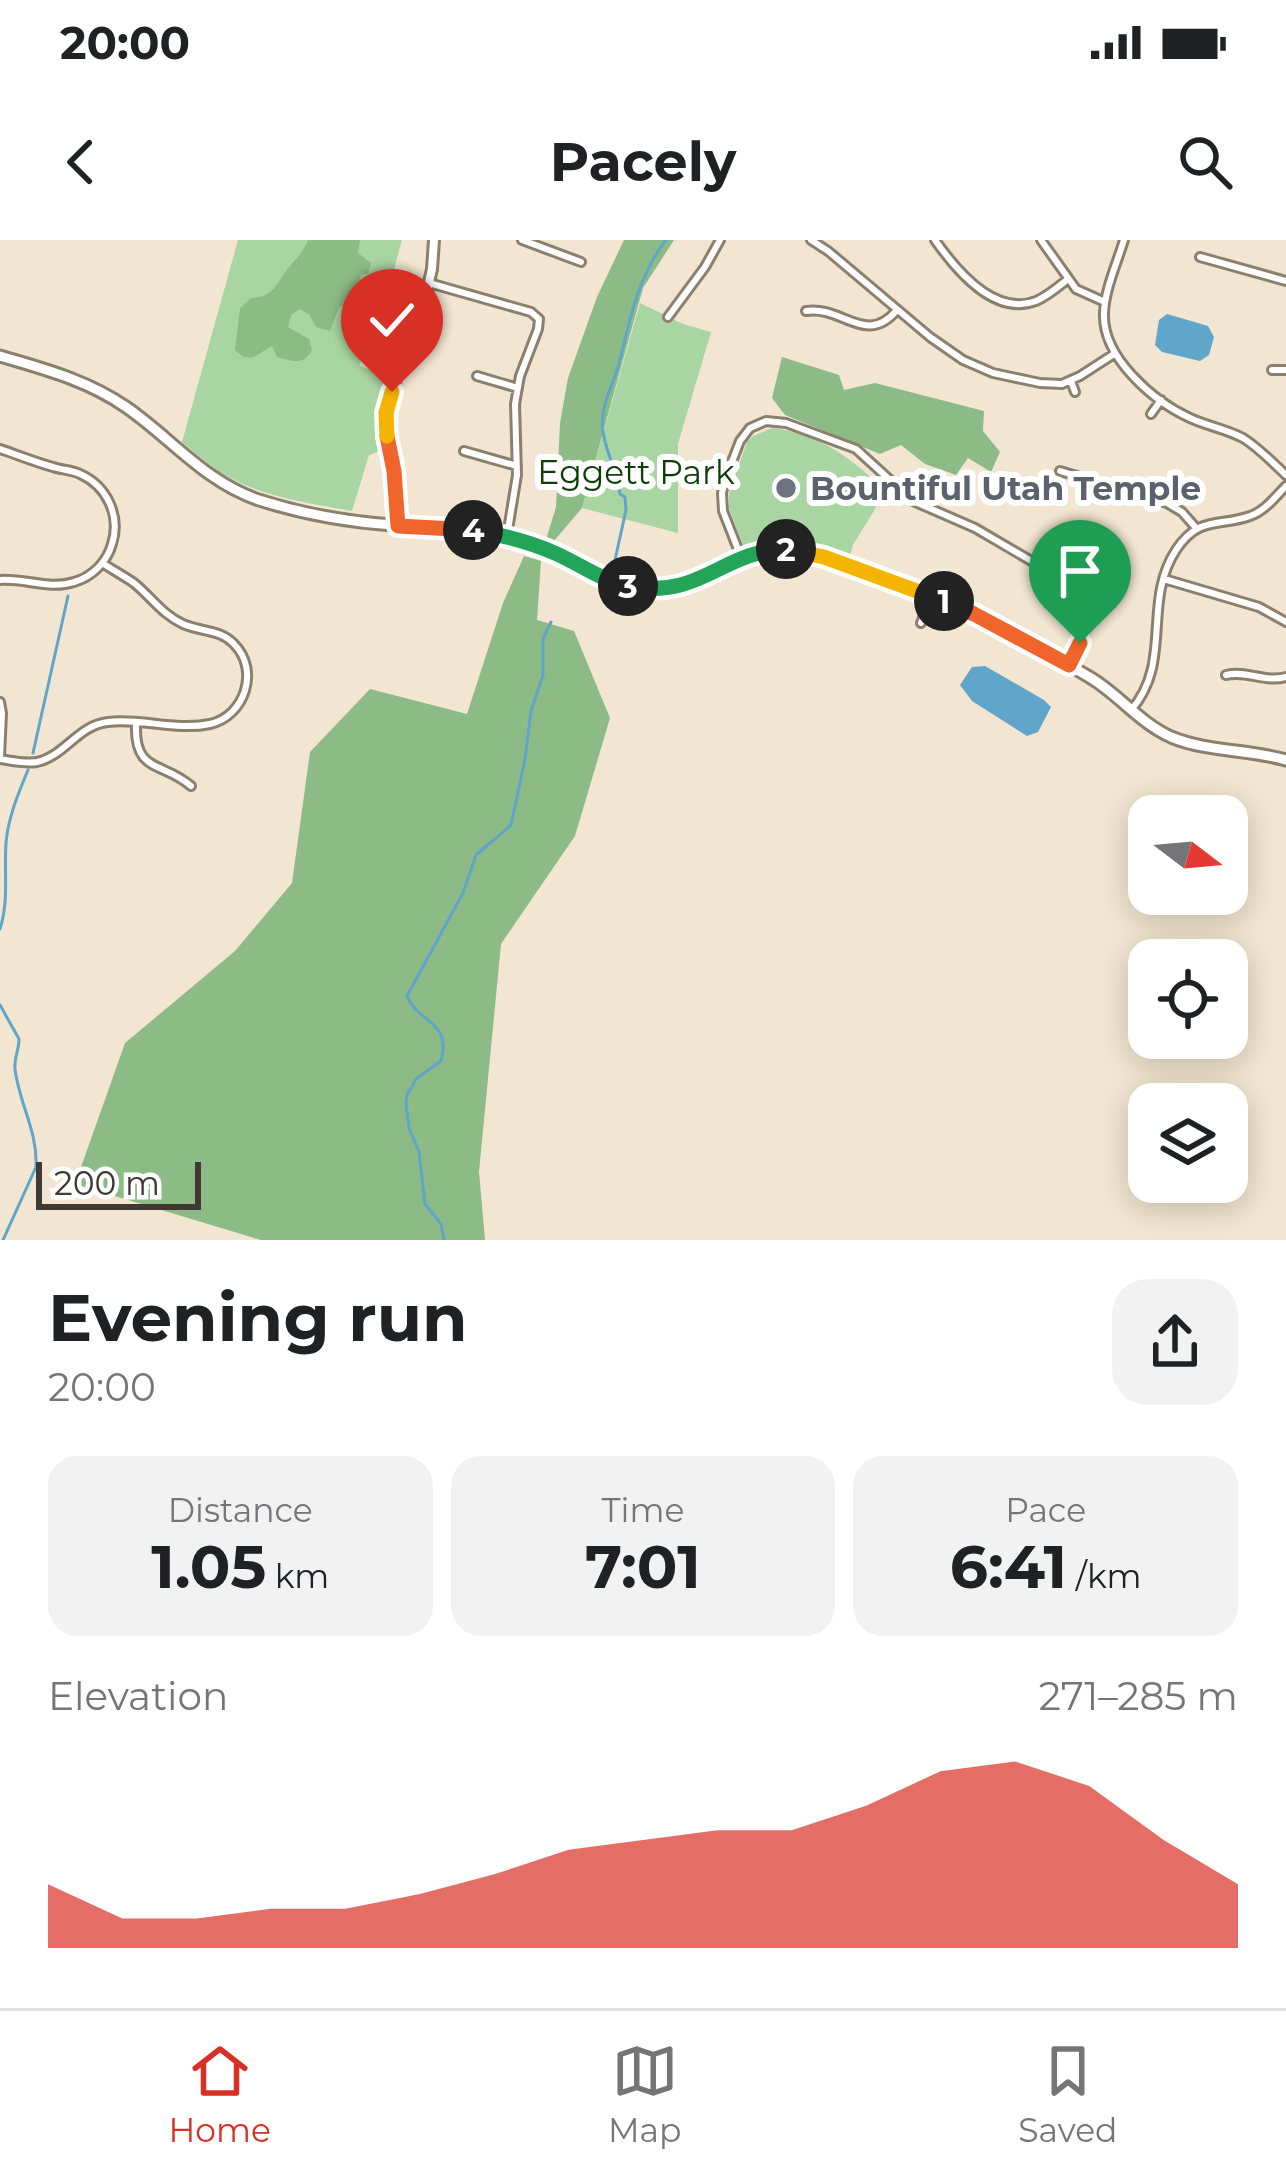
<!DOCTYPE html>
<meta charset="utf-8">
<style>
:root{--surface:#fff;--page:#f2f2f2;--text:#202124;--muted:#757577;--line:#e0e0e0;--accent:#d93025}
body{margin:0;font-family:Montserrat,sans-serif;background:var(--page);color:var(--text);height:100vh;display:flex;flex-direction:column;font-size:45px;white-space:nowrap}
*{box-sizing:border-box;margin:0}
p{font-size:39px;color:var(--muted)}
.icon{flex:none;width:66px;height:66px;fill:none;stroke:currentColor;stroke-width:2;stroke-linecap:round;stroke-linejoin:round}
.map{position:relative;height:1000px;overflow:hidden}
.details{display:flex;flex-direction:column;background:var(--surface);flex:1}
.details>*{flex:none}
.needle{width:78px;rotate:106deg}
.tools{position:absolute;left:1128px;top:555px;display:grid;gap:24px}
.tools a{display:grid;place-items:center;width:120px;height:120px;border-radius:24px;background:var(--surface);box-shadow:0 6px 30px #0003;font-size:60px}
.scale{position:absolute;left:36px;bottom:30px;width:165px;box-sizing:border-box;padding-left:12px;border:6px solid #3e3932;border-top:0;font-size:33px;line-height:42px;white-space:nowrap;color:#3e3932;-webkit-text-stroke:9px #fff;paint-order:stroke}
.pin{position:absolute;display:grid;place-items:center;width:102px;height:102px;color:#fff;margin:-123px -51px;border-radius:50% 50% 50% 0;rotate:-45deg;box-shadow:0 0 12px #0007}
.pin .icon{rotate:45deg}
.km{position:absolute;width:60px;height:60px;margin:-30px;border-radius:50%;background:#222;color:#fff;font-size:33px;line-height:60px;text-align:center}
.round{display:grid;place-items:center;flex:none;width:126px;height:126px;border-radius:36px;background:var(--page)}
.head{display:flex;align-items:center;justify-content:space-between;height:204px;padding:0 48px}
h1{font-size:66px;font-weight:700;line-height:90px}
.stats{display:grid;grid-template-columns:repeat(3,1fr);gap:18px;height:204px;padding:12px 48px}
.stats div{display:grid;align-content:center;border-radius:30px;background:var(--page);text-align:center}
.stats b{font-size:60px;font-weight:700}
.stats small{font-size:33px;font-weight:400}
.stats p{font-size:33px}
.chart{height:336px;padding:24px 48px}
.chart p{display:flex;justify-content:space-between}
.chart svg{width:100%;height:216px;margin-top:12px;fill:var(--accent);opacity:.7}
.status{display:flex;justify-content:space-between;align-items:center;height:84px;padding:0 60px;background:var(--surface);direction:ltr}
.status svg{height:33px;fill:currentColor}
header{display:flex;justify-content:space-between;align-items:center;height:156px;padding:0 48px;background:var(--surface);font-size:54px;font-weight:700}
.tabs{display:flex;justify-content:space-around;align-items:center;height:168px;border-top:3px solid var(--line);background:var(--surface);font-size:33px;color:var(--muted)}
.tabs a{display:grid;justify-items:center;gap:6px}
.tabs .current{color:var(--accent)}
.map>svg:first-child{display:block}
.green{fill:#a8d5a1}
.forest{fill:#8dbb86}
.water{fill:#60a5ca}
.lines{fill:none;stroke-linecap:round;stroke-linejoin:round}
.stream{stroke:#60a5ca;stroke-width:3}
.minor-casing{stroke:#8b7f6e;stroke-width:12}
.tertiary-casing{stroke:#8b7f6e;stroke-width:14}
.secondary-casing{stroke:#8b7f6e;stroke-width:15}
.minor{stroke:#fff;stroke-width:6}
.tertiary{stroke:#fff;stroke-width:8}
.secondary{stroke:#fff;stroke-width:9}
.split-1-casing{stroke:#fff;stroke-width:24}
.split-2-casing{stroke:#fff;stroke-width:24}
.split-3-casing{stroke:#fff;stroke-width:24}
.split-4-casing{stroke:#fff;stroke-width:24}
.split-5-casing{stroke:#fff;stroke-width:24}
.split-6-casing{stroke:#fff;stroke-width:24}
.split-1{stroke:#f0652b;stroke-width:15}
.split-2{stroke:#f5b400;stroke-width:15}
.split-3{stroke:#22a559;stroke-width:15}
.split-4{stroke:#22a559;stroke-width:15}
.split-5{stroke:#f0652b;stroke-width:15}
.split-6{stroke:#f5b400;stroke-width:15}
.worship-dot{fill:#6b7280;stroke:#fff;stroke-width:4.5}
.labels{text-anchor:middle;stroke-width:12;stroke-linejoin:round;paint-order:stroke}
.park-label{font-size:33px;fill:#0f3d08;stroke:#fff}
.worship-label{font-size:33px;font-weight:bold;fill:#5b616d;stroke:#fff;text-anchor:start}
</style>
<div class="status"><b>20:00</b><svg viewBox="0 0 49 12"><path d="M0 12V9h3v3zM5 12V6h3v6zM10 12V3h3v9zM15 12V0h3v12zM26 1h20v11H26zM47 4h2v5h-2z"/></svg></div>
<header><svg class="icon" aria-label="back" viewBox="0 0 24 24"><path d="M15 5l-7 7 7 7"/></svg>Pacely<svg class="icon" aria-label="search" viewBox="0 0 24 24"><circle cx="10" cy="10" r="6"/><path d="M15 15l6 6"/></svg></header>
<div class="map">
<svg width="1286" height="1000" viewBox="0 0 1286 1000">
<rect width="100%" height="100%" fill="#f2e5d1"/>
<!-- green -->
<path class="green" d="M238,0H402L388,51L359,126L391,136L381,177L385,209L369,215L352,271C310,263 267,258 229,237C212,228 197,214 182,202Z
M640,63L683,84L711,92L678,204V293L582,268Z
M772,188C821,194 852,219 886,251L853,305L849,319L791,301L744,308L729,268V253L747,202L753,196Z"/>
<!-- forest -->
<path class="forest" d="M308,0H360L358,13L371,23L368,34H361L357,51L349,65L339,67L330,91L316,87L309,74L300,69L291,75L288,87L309,99L312,110C303,126 293,121 277,117L272,106C255,115 251,125 235,110L240,68L251,58C276,57 276,42 290,26C298,17 303,12 308,0Z
M624,0H674L643,48L582,268L553,302L545,303L556,267L560,183L568,138L597,57Z
M782,117L839,135L844,150L875,143L984,171L983,191L1000,212L991,232L968,218L956,235L925,224L901,205L880,214L785,175L772,158Z
M524,316L541,321L537,380L574,391L610,478L575,596L501,704L479,932L485,1000H261L75,944L125,803L235,711L292,643L310,512L370,449L467,474L503,363Z"/>
<!-- water -->
<path class="water" d="M1167,74L1208,86L1214,97L1209,115L1200,121L1162,112L1155,105L1159,80Z
M985,426L1044,460L1051,467L1038,492L1027,496L972,461L960,445L972,427Z"/>
<g class="lines">
<!-- stream -->
<path class="stream" d="M613,329L626,270L625,257L620,254C618,233 606,213 603,192C599,165 614,145 620,120C630,78 639,35 666,0
M33,513L68,356
M0,689C9,662 4,632 6,603C8,578 18,554 28,530
M0,765L19,799C19,810 14,818 15,829C19,863 38,892 36,927L3,1000
M444,1000L441,984L425,964L419,912L409,888L406,863L407,855L416,839L441,821C452,780 418,784 407,756L463,653L476,615L511,585L525,519L531,471L543,435V399L551,382"/>
<defs>
<path id="minor" d="M522,0L581,22
M811,0L828,11L930,97L963,120L993,133L1040,143L1062,144L1080,136L1114,114
M935,0C956,30 994,77 1036,61C1048,56 1058,47 1068,39
M1041,0L1076,49L1105,62
M1124,0C1117,23 1105,49 1104,73C1102,117 1153,161 1190,178C1207,186 1226,189 1243,198C1259,208 1272,222 1286,235
M1200,17L1286,41
M429,43L531,72L539,79L538,89L520,136L515,164L517,235L507,296
M806,71C842,65 866,107 897,70
M668,77L705,27L720,0
M1272,130H1286
M477,136L518,148
M1071,141L1075,152
M1151,174L1161,160
M0,209C18,215 35,222 53,227C62,230 72,230 80,234C107,246 121,276 112,304C107,322 92,337 74,342C50,350 25,338 0,340
M464,211L517,226
M1060,231L1167,263L1182,272L1197,289
M741,317L723,271L722,253L725,240L740,201L750,188L766,181L786,183L856,209L913,261L975,288L1057,336L1071,355L1080,394L1079,407L1069,425
M1164,339L1259,367L1286,382
M921,383L931,356
M1226,435C1247,430 1265,443 1286,437
M0,462L2,473L0,517
M1131,470C1173,423 1142,362 1176,310C1199,275 1220,287 1250,276C1265,271 1275,257 1286,246
M136,484C134,534 163,521 191,546
M0,519C12,521 25,524 37,522C65,516 78,485 108,482C141,478 176,491 210,484C245,476 260,430 234,404C220,389 201,392 183,384C163,375 151,357 134,343C124,336 113,330 102,323"/>
<path id="tertiary" d="M398,286L386,174L404,111L427,51L432,29L434,0"/>
<path id="secondary" d="M0,116C44,129 87,140 126,167C171,198 205,242 259,260C300,273 349,282 393,285C439,289 483,287 527,302C570,317 607,349 654,349C716,350 740,297 809,313C835,319 861,329 886,339C915,350 944,359 971,372C1012,392 1052,415 1091,438C1119,455 1140,483 1171,497C1207,512 1248,509 1286,520"/>
</defs>
<!-- minor casing -->
<use href="#minor" class="minor-casing"/>
<!-- tertiary casing -->
<use href="#tertiary" class="tertiary-casing"/>
<!-- secondary casing -->
<use href="#secondary" class="secondary-casing"/>
<!-- minor -->
<use href="#minor" class="minor"/>
<!-- tertiary -->
<use href="#tertiary" class="tertiary"/>
<!-- secondary -->
<use href="#secondary" class="secondary"/>
</g>
<g class="lines">
<defs>
<path id="split-1" d="M944,361L974,374L1069,425L1080,403"/>
<path id="split-2" d="M786,309L824,317L944,361"/>
<path id="split-3" d="M628,346C701,360 721,311 786,309"/>
<path id="split-4" d="M473,290C503,295 530,302 557,314C581,325 603,341 628,346"/>
<path id="split-5" d="M387,196L394,231L398,286L473,290"/>
<path id="split-6" d="M387,196L386,173L392,152"/>
</defs>
<!-- split-1 casing -->
<use href="#split-1" class="split-1-casing"/>
<!-- split-2 casing -->
<use href="#split-2" class="split-2-casing"/>
<!-- split-3 casing -->
<use href="#split-3" class="split-3-casing"/>
<!-- split-4 casing -->
<use href="#split-4" class="split-4-casing"/>
<!-- split-5 casing -->
<use href="#split-5" class="split-5-casing"/>
<!-- split-6 casing -->
<use href="#split-6" class="split-6-casing"/>
<!-- split-1 -->
<use href="#split-1" class="split-1"/>
<!-- split-2 -->
<use href="#split-2" class="split-2"/>
<!-- split-3 -->
<use href="#split-3" class="split-3"/>
<!-- split-4 -->
<use href="#split-4" class="split-4"/>
<!-- split-5 -->
<use href="#split-5" class="split-5"/>
<!-- split-6 -->
<use href="#split-6" class="split-6"/>
</g>
<!-- markers -->
<circle class="worship-dot" cx="786" cy="248" r="12"/>
<g class="labels">
<!-- park labels -->
<g class="park-label">
<text x="636" y="244">Eggett Park</text>
</g>
<!-- worship labels -->
<g class="worship-label">
<text x="810" y="260">Bountiful Utah Temple</text>
</g>
</g>
</svg>
<div class="tools">
<a><svg class="needle" viewBox="-14 -14 28 28"><path d="M0-13l5 13h-10z" fill="#e53935"/><path d="M0 13l5-13h-10z" fill="#757577"/></svg></a>
<a><svg class="icon" aria-label="locate" viewBox="0 0 24 24"><circle cx="12" cy="12" r="6"/><path d="M12 2v4M12 18v4M2 12h4M18 12h4"/></svg></a>
<a><svg class="icon" aria-label="layers" viewBox="0 0 24 24"><path d="M12 4l9 5-9 5-9-5zM3 14l9 5 9-5"/></svg></a>
</div>
<div class="scale">200 m</div>
<div class="pin" style="left:1080px;top:403px;background:#1e9e55"><svg class="icon" aria-label="arrive" viewBox="0 0 24 24"><path d="M6 21V4h12l-3 4 3 4H6"/></svg></div>
<div class="pin" style="left:392px;top:152px;background:#d93025"><svg class="icon" aria-label="check" viewBox="0 0 24 24"><path d="M5 12l5 5 9-10"/></svg></div>
<b class="km" style="left:944px;top:361px">1</b>
<b class="km" style="left:786px;top:309px">2</b>
<b class="km" style="left:628px;top:346px">3</b>
<b class="km" style="left:473px;top:290px">4</b>
</div>
<section class="details">
<div class="head"><div><h1>Evening run</h1><p>20:00</p></div><a class="round"><svg class="icon" aria-label="share" viewBox="0 0 24 24"><path d="M12 15V3M7 8l5-5 5 5M5 13v7h14v-7"/></svg></a></div>
<div class="stats">
<div><p>Distance</p><b>1.05<small> km</small></b></div>
<div><p>Time</p><b>7:01</b></div>
<div><p>Pace</p><b>6:41<small> /km</small></b></div>
</div>
<div class="chart"><p><span>Elevation</span>271–285 m</p>
<svg viewBox="0 0 160 44" preserveAspectRatio="none"><path d="M0 44V31L10 38L20 38L30 36L40 36L50 33L60 29L70 24L80 22L90 20L100 20L110 15L120 8L130 6L140 11L150 22L160 31V44z"/></svg>
</div>
</section>
<nav class="tabs">
<a class="current"><svg class="icon" aria-label="home" viewBox="0 0 24 24"><path d="M3 11l9-7 9 7M6 9v11h12V9"/></svg>Home</a>
<a><svg class="icon" aria-label="map" viewBox="0 0 24 24"><path d="M3 6l6-2 6 2 6-2v14l-6 2-6-2-6 2zM9 4v14M15 6v14"/></svg>Map</a>
<a><svg class="icon" aria-label="saved" viewBox="0 0 24 24"><path d="M7 4h10v16l-5-4-5 4z"/></svg>Saved</a>
</nav>
